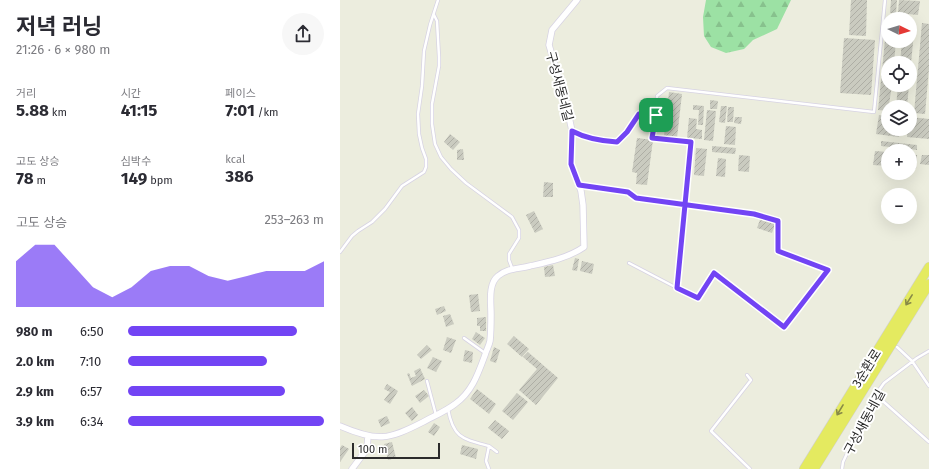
<!DOCTYPE html>
<html lang="ko">
<meta charset="utf-8">
<style>
:root{--surface:#fff;--page:#f7f7f7;--text:#2b2b33;--muted:#7c7c81;--accent:#7244f4}
body{margin:0;font-family:"Fira Sans","Noto Sans KR",sans-serif;background:var(--page);color:var(--text);height:100vh;display:flex;flex-direction:column;font-size:15px;white-space:nowrap}
*{box-sizing:border-box;margin:0}
p{font-size:13px;color:var(--muted)}
.icon{flex:none;width:22px;height:22px;fill:none;stroke:currentColor;stroke-width:2;stroke-linecap:round;stroke-linejoin:round}
.map{position:relative;flex:1;overflow:hidden}
.sheet{display:flex;flex-direction:column;background:var(--surface);width:340px}
.sheet>*{flex:none}
.needle{width:26px;rotate:95deg}
.fabs{position:absolute;left:541px;top:12px;display:grid;gap:8px}
.fabs a{display:grid;place-items:center;width:36px;height:36px;border-radius:50%;background:var(--surface);box-shadow:0 4px 16px #0002;font-size:20px}
.scale{position:absolute;left:12px;bottom:10px;width:88px;box-sizing:border-box;padding-left:4px;border:2px solid #2b2b2b;border-top:0;font-size:11px;line-height:14px;white-space:nowrap;color:#2b2b2b;-webkit-text-stroke:3px #fff;paint-order:stroke}
.pin{position:absolute;display:grid;place-items:center;width:34px;height:34px;color:#fff;margin:-17px;border-radius:8px;box-shadow:0 2px 6px #0006}
.round{display:grid;place-items:center;flex:none;width:42px;height:42px;border-radius:21px;background:var(--page)}
.overview{display:flex;align-items:center;justify-content:space-between;height:68px;padding:0 16px}
h1{font-size:22px;font-weight:700;line-height:30px}
.stats{display:grid;grid-template-columns:repeat(3,1fr);gap:6px;height:68px;padding:4px 16px}
.stats div{display:grid;align-content:center}
.stats b{font-size:17px;font-weight:700}
.stats small{font-size:11px;font-weight:400}
.stats p{font-size:11px}
.chart{height:112px;padding:8px 16px}
.chart p{display:flex;justify-content:space-between}
.chart svg{width:100%;height:72px;margin-top:4px;fill:var(--accent);opacity:.7}
ul{padding:0 16px;list-style:none;font-size:13px}
li{display:grid;grid-template-columns:64px 48px 1fr;align-items:center;height:30px}
li i{height:10px;border-radius:5px;background:var(--accent)}
main{display:flex;flex:1;min-height:0}
.map>svg:first-child{display:block}
.forest{fill:url(#forest-firs)}
.building{fill:url(#building-hatch)}
.lines{fill:none;stroke-linecap:round;stroke-linejoin:round}
.service-casing{stroke:#d7d3e3;stroke-width:4}
.minor-casing{stroke:#d7d3e3;stroke-width:7}
.trunk-casing{stroke:#d0d0d0;stroke-width:10}
.service{stroke:#fff;stroke-width:2.5}
.minor{stroke:#fff;stroke-width:5.5}
.trunk{stroke:#e4ea60;stroke-width:9}
.oneway{stroke:#888a46}
.route-casing{stroke:#fff;stroke-width:8}
.route{stroke:#7244f4;stroke-width:5}
.labels{text-anchor:middle;stroke-width:4;stroke-linejoin:round;paint-order:stroke}
.street-label{font-size:13px;fill:#2b2b2b;stroke:#fff}
</style>
<main>
<section class="sheet">
<div class="overview"><div><h1>저녁 러닝</h1><p>21:26 · 6 × 980 m</p></div><a class="round"><svg class="icon" aria-label="share" viewBox="0 0 24 24"><path d="M12 15V3M7 8l5-5 5 5M5 13v7h14v-7"/></svg></a></div>
<div class="stats">
<div><p>거리</p><b>5.88<small> km</small></b></div>
<div><p>시간</p><b>41:15</b></div>
<div><p>페이스</p><b>7:01<small> /km</small></b></div>
</div>
<div class="stats">
<div><p>고도 상승</p><b>78<small> m</small></b></div>
<div><p>심박수</p><b>149<small> bpm</small></b></div>
<div><p>kcal</p><b>386</b></div>
</div>
<div class="chart"><p><span>고도 상승</span>253–263 m</p>
<svg viewBox="0 0 160 44" preserveAspectRatio="none"><path d="M0 44V16L10 6L20 6L30 19L40 32L50 38L60 32L70 22L80 19L90 19L100 25L110 28L120 25L130 22L140 22L150 22L160 16V44z"/></svg>
</div>
<ul>
<li><b>980 m</b>6:50<i style="width:86%"></i></li>
<li><b>2.0 km</b>7:10<i style="width:71%"></i></li>
<li><b>2.9 km</b>6:57<i style="width:80%"></i></li>
<li><b>3.9 km</b>6:34<i style="width:100%"></i></li>
</ul>
</section>
<div class="map">
<svg width="589" height="469" viewBox="0 0 589 469">
<defs>
<pattern id="forest-firs" width="22" height="20" patternUnits="userSpaceOnUse"><rect width="22" height="20" fill="#9ce1a4"/><path d="M5 1l3.5 6h-7zM16 11l3.5 6h-7z" fill="#87c18d"/></pattern>
<pattern id="building-hatch" width="6" height="6" patternUnits="userSpaceOnUse"><rect width="6" height="6" fill="#cacbc0"/><path d="M-1 1l2-2M0 6l6-6M5 7l2-2" fill="none" stroke="#aeaea5"/></pattern>
</defs>
<rect width="100%" height="100%" fill="#ecedde"/>
<!-- forest -->
<path class="forest" d="M366,0H451L437,29L413,40L404,49L386,53L371,47L364,36L363,17Z"/>
<!-- building -->
<path class="building" d="M511,0H527L526,36L509,35Z
M551,0H557L556,13H550Z
M559,0L580,1L578,15L558,13Z
M547,20H548V41H556L554,63H548V85H552L548,111L538,110Z
M570,22L575,23L571,63H560L562,41H570Z
M582,23L589,24V69L585,114L574,113Z
M504,38L535,40L531,95L500,93Z
M558,85H569L567,107H556Z
M329,92L342,94L337,138L324,136Z
M370,100L378,101L377,109H370Z
M353,105L364,106L363,125H358L359,110H353Z
M381,106H387L385,123L379,122Z
M388,107H394L393,122H387Z
M367,110L376,111L373,141L364,140Z
M539,115L548,116V129H560L559,137L536,134Z
M395,117H402L401,124L394,123Z
M570,117L589,119V139L567,137L568,129H570Z
M349,118L357,119L356,129L362,130V139L347,138Z
M386,126L396,127L395,145L384,144Z
M110,134L120,142L113,150L104,142Z
M297,138L313,140L307,185L296,184L297,173L292,172Z
M541,141L577,145V150L541,146Z
M372,146L396,148L395,154L372,152Z
M356,148L367,149L364,176L354,175Z
M123,149L124,160H117V150Z
M535,151L548,152V166L533,165Z
M570,154L577,155L576,169L570,168Z
M399,155L410,156L409,172L398,171Z
M582,155H589V165L580,164Z
M378,158L386,159L385,177L376,176Z
M204,182L213,183V197H203Z
M194,211L203,229L195,233L186,215Z
M421,217L436,222L432,233L417,228Z
M235,258L239,259L237,271L232,270Z
M242,261L254,264L252,274L240,271Z
M213,265L215,276L205,277L204,267Z
M138,294L140,311L131,312L129,295Z
M104,306L106,311L97,315L95,309Z
M110,314L114,324L106,327L103,316Z
M146,317V331H140V326H137V318Z
M136,332L145,338L140,345L132,339Z
M174,336L189,349L182,357L167,344Z
M107,337L116,340L111,353L103,350Z
M87,345L92,350L81,359L77,355Z
M154,347L160,350L156,363L150,361Z
M125,350L133,352L132,363L123,361Z
M188,352L218,378L196,405L179,390L197,369L183,357Z
M93,357L102,361L96,372L87,368Z
M80,368L85,379L72,386L67,374L69,373L71,378L76,376L74,371Z
M47,384L58,391L50,404L44,400L50,392L44,389Z
M137,389L156,404L149,414L130,399Z
M84,390L89,396L80,403L75,396Z
M177,393L188,402L173,420L162,411Z
M72,407L78,415L72,421L65,413Z
M47,416L50,423L41,427L38,420Z
M155,420L169,431L162,439L148,428Z
M94,423L100,427L94,436L88,432Z
M52,442L56,458L48,460L44,444Z
M2,445L9,449L0,462V448Z
M122,445L138,449L136,459L120,454Z"/>
<g class="lines">
<defs>
<path id="service" d="M94,15L97,21L99,57V66L92,104V124L95,144L101,157L111,169L126,183L172,217L179,230V238L169,254V260L172,268
M316,115L312,138L351,142L337,288
M233,132C247,139 261,141 277,142L287,132L299,114L316,115L317,96L327,88L534,112L545,0
M240,185L288,192L296,198L414,214L438,221V251L488,270L444,327L374,273L358,299L289,263
M0,252L12,236L18,231L32,222L45,209L62,186L84,172L86,167V159L82,148L79,134L78,114L82,86L84,51L90,25L98,0
M124,338L145,353
M557,347L572,361L589,386
M407,375L411,380L371,431L410,469
M87,381L96,415
M536,395L589,442
M108,409C113,438 123,439 149,446L146,461L149,469
M149,446L157,452
M502,469L503,462L532,400L544,383L577,358L589,351"/>
<path id="minor" d="M0,426C37,442 48,440 83,422C94,416 106,411 115,404C132,392 138,374 145,355C146,351 149,346 150,341C151,332 151,322 151,314C151,302 148,284 158,276C167,268 178,269 190,266C208,262 228,258 244,247L243,205L241,191L231,164L232,131L225,98L209,45L212,30L237,0
M12,469L27,449L28,436"/>
<path id="trunk" d="M464,469L589,267
M474,469L589,284"/>
</defs>
<!-- service casing -->
<use href="#service" class="service-casing"/>
<!-- minor casing -->
<use href="#minor" class="minor-casing"/>
<!-- trunk casing -->
<use href="#trunk" class="trunk-casing"/>
<!-- service -->
<use href="#service" class="service"/>
<!-- minor -->
<use href="#minor" class="minor"/>
<!-- trunk -->
<use href="#trunk" class="trunk"/>
</g>
<!-- one-way arrows -->
<defs><path id="oneway-shaft" d="M-6 0H5M1.5-3L5.5 0L1.5 3" fill="none" stroke-width="1.6" stroke-linecap="round" stroke-linejoin="round"/></defs>
<g class="oneway">
<use href="#oneway-shaft" transform="translate(569 300) rotate(122)"/>
<use href="#oneway-shaft" transform="translate(500 410) rotate(121)"/>
</g>
<g class="lines">
<defs>
<path id="route" d="M316,115L299,114L287,132L277,142C261,141 247,139 232,131L231,164L239,185L288,192L296,198L414,214L438,221V251L488,270L444,327L374,273L358,298L337,288L351,142L312,138L316,115"/>
</defs>
<!-- route casing -->
<use href="#route" class="route-casing"/>
<!-- route -->
<use href="#route" class="route"/>
</g>
<g class="labels">
<!-- street labels -->
<g class="street-label">
<text transform="translate(220 86) rotate(75)" y="5">구성새동네길</text>
<text transform="translate(526 368) rotate(-58)" y="5">3순환로</text>
<text transform="translate(524 422) rotate(-62)" y="5">구성새동네길</text>
</g>
</g>
</svg>
<div class="fabs">
<a><svg class="needle" viewBox="-14 -14 28 28"><path d="M0-13l5 13h-10z" fill="#e53935"/><path d="M0 13l5-13h-10z" fill="#7c7c81"/></svg></a>
<a><svg class="icon" aria-label="locate" viewBox="0 0 24 24"><circle cx="12" cy="12" r="6"/><path d="M12 2v4M12 18v4M2 12h4M18 12h4"/></svg></a>
<a><svg class="icon" aria-label="layers" viewBox="0 0 24 24"><path d="M12 4l9 5-9 5-9-5zM3 14l9 5 9-5"/></svg></a>
<a>+</a>
<a>−</a>
</div>
<div class="scale">100 m</div>
<div class="pin" style="left:316px;top:115px;background:#1e9e55"><svg class="icon" aria-label="arrive" viewBox="0 0 24 24"><path d="M6 21V4h12l-3 4 3 4H6"/></svg></div>
</div>
</main>
